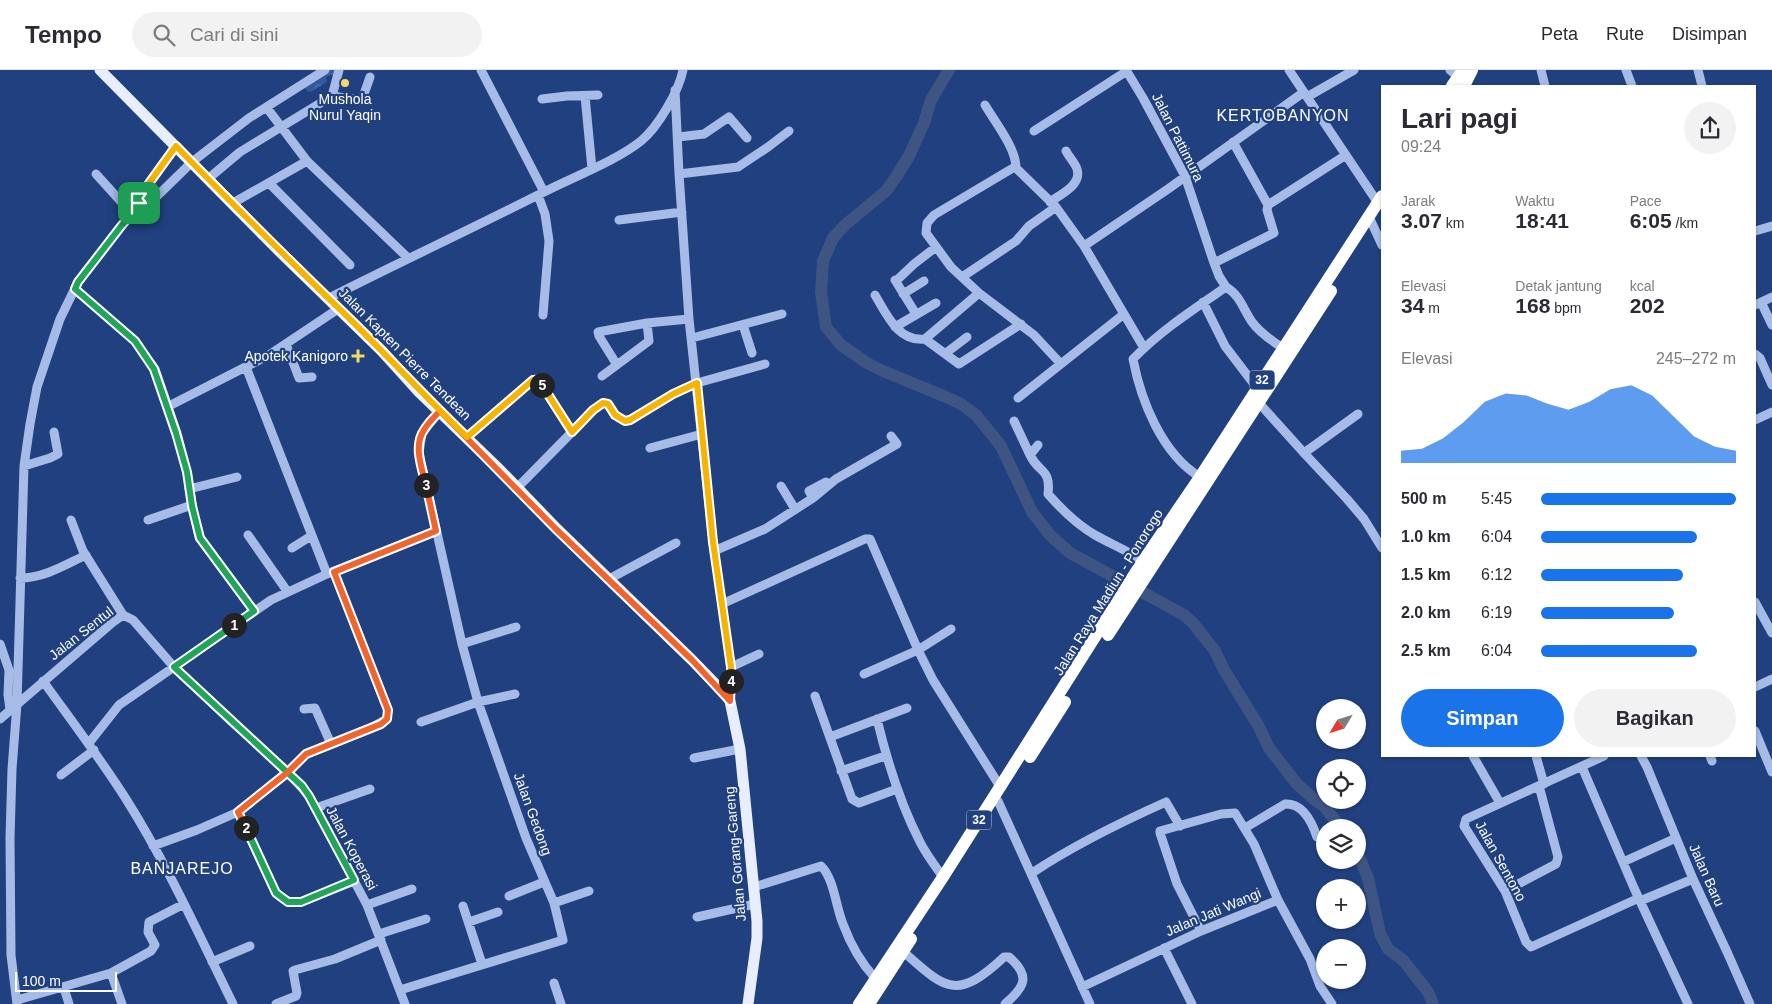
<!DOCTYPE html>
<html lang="id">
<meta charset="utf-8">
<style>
:root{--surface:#fff;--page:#f2f2f3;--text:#2b2b33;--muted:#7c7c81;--line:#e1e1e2;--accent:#1a73e8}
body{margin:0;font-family:Arial,sans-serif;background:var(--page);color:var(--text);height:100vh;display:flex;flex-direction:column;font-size:19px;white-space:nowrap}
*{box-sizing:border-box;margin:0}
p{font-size:16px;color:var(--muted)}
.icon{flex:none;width:28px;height:28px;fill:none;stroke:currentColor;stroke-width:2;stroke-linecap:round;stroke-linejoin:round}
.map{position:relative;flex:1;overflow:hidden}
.panel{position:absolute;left:1381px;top:15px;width:375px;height:672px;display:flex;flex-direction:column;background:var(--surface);border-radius:0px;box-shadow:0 1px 4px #0004}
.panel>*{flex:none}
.needle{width:32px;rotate:232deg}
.buttons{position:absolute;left:1316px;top:629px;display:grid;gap:10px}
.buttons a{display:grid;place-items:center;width:50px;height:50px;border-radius:50%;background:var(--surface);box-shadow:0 1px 4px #0004;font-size:25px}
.scale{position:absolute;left:15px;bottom:12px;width:102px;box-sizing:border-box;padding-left:5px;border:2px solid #fff;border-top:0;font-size:14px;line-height:18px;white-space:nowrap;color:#fff;-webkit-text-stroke:4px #21407f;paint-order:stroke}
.pin{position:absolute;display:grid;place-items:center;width:42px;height:42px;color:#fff;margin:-21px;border-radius:10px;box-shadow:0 2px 8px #0006}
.km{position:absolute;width:25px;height:25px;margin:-12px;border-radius:50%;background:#222;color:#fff;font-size:14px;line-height:25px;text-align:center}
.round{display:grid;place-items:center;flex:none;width:52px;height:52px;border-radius:26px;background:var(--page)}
.headline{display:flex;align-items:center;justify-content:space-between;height:85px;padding:0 20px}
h1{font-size:28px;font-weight:700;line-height:38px}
.metrics{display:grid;grid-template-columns:repeat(3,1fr);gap:8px;height:85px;padding:5px 20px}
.metrics div{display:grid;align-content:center}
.metrics b{font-size:21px;font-weight:700}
.metrics small{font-size:14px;font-weight:400}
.metrics p{font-size:14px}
.chart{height:140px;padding:10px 20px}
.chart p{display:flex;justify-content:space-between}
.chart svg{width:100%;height:90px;margin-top:5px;fill:var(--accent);opacity:.7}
.cta{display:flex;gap:10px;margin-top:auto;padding:10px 20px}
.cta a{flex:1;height:58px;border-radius:30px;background:var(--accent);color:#fff;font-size:20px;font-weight:700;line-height:58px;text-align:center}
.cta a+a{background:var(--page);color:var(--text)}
ul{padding:0 20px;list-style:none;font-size:16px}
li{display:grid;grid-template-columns:80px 60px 1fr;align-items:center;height:38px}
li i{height:12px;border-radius:6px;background:var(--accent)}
header{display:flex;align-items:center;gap:30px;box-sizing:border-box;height:70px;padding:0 25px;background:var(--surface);border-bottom:1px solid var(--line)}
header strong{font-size:24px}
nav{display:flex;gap:28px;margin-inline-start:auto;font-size:18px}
.search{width:350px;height:45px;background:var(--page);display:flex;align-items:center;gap:12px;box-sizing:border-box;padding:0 18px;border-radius:28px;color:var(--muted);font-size:19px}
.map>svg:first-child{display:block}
.forest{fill:url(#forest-crowns)}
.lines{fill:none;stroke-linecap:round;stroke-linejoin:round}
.river{stroke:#3e5584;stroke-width:12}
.minor{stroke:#a6bce7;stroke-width:9}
.major{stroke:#e8eefd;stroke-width:11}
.highway{stroke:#fff;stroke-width:12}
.split-1-casing{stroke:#fff;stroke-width:10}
.split-2-casing{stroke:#fff;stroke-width:10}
.split-3-casing{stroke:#fff;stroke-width:10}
.split-4-casing{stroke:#fff;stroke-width:10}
.split-5-casing{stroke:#fff;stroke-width:10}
.split-6-casing{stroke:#fff;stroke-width:10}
.split-1{stroke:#22a559;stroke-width:6}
.split-2{stroke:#22a559;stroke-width:6}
.split-3{stroke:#f0652b;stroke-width:6}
.split-4{stroke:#f0652b;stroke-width:6}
.split-5{stroke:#f5b400;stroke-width:6}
.split-6{stroke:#f5b400;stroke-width:6}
.poi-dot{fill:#f4db67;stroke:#21407f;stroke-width:2}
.labels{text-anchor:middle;stroke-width:4.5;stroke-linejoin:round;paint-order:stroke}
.shield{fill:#21407f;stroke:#bcc6d9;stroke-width:1}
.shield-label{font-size:12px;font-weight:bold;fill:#fff}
.poi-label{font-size:14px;fill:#fff;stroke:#21407f}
.street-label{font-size:14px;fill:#fff;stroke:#21407f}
.quarter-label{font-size:16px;letter-spacing:1px;fill:#fff;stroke:#21407f}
</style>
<header>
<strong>Tempo</strong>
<div class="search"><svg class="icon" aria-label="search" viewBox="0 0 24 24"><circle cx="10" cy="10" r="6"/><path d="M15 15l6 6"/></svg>Cari di sini</div>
<nav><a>Peta</a><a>Rute</a><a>Disimpan</a></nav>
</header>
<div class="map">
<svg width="1772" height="934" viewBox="0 0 1772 934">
<defs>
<pattern id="forest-crowns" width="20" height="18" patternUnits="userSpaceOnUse" patternTransform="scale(1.25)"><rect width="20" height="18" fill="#34589d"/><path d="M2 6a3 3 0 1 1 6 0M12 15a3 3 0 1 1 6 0" fill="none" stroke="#5271ac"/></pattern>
</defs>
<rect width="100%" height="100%" fill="#21407f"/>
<!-- forest -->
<path class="forest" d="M327,0H338L335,9L331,4L326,7L327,12L311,22L310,21L308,22L303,15Z"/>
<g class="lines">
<!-- river -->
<path class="river" d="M949,0L931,30L924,53L909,86L896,107L886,121L845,155L833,168L823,191L822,207L821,222L826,257L841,275L867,293L883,301L946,327L961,334L976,345L1001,376L1032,442L1050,465L1070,483L1164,534L1184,545L1193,553L1215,581L1224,600L1258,655L1269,678L1297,714L1316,731L1324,736L1341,758
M1358,784L1368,808L1380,863L1388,879L1403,890L1428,922L1433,934"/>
<!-- minor -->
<path class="minor" d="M481,0L544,122
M1126,0L1143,28L1185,106L1214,193L1219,206L1226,217C1194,239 1160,261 1133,289C1141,331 1162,384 1200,407
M1289,0L1378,133
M1450,0L1462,10
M1541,0L1545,16
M1626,0L1632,16
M1698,0L1702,16
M675,20L679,104L689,249L713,472L731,597L730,631
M332,26L339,0
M585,26L592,99
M1307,27L1354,0
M542,29L567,26L598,25
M985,35C995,52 1016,78 1016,98
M267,38L307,91L408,188
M1034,61L1127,1
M678,67L704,64L729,47L747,68
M1233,72L1268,135
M1016,98H1013L934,145L927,153L926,163L951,197L979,223L1034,265L1061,294
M1016,98L1056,137L1084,176L1144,278
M96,104L124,135L129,137L139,133L142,123L176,76
M679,104L738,97L768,77L789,61
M209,108L240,82L332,26L359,30L363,27L370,7
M269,113L350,195
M538,125L545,144L549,171L543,245
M1050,132C1061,124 1082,115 1077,99C1075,93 1069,87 1066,81
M233,133L307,91
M1369,147L1382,175
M619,150L682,142
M1755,161L1772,156
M1084,176L1168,119L1304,22
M1214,193L1274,163L1267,140L1268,135L1346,85
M962,207L1016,171L1029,156L1056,137
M895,210L916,244
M896,211L914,194L936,177
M1226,217C1240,225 1243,239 1252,252C1260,263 1272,271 1283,278
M75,219L135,271L155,299L177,363L187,402L192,435L199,467L254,541
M903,224L924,211
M875,225C887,245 898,272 925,269L979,223
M329,228C400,192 473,158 544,122C573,107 616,91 641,71C658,57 679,21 683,0
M1203,232L1225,276L1260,322
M1761,232L1772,255
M1755,235L1772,227
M743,255L752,283
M895,257L936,233
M692,268L782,244
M925,269L959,294L1021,254
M286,274L299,308L312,307
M946,283L967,267
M1755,284L1760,288L1772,315
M617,295L599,266L598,262L647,253L689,249
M246,297L327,504
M602,306L649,271L647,253
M1018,328L1124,244
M1259,333L1304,383L1347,429L1364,449L1382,478
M167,337L269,285L338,239
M1755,350L1772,342
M1014,351L1030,385
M467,367L533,310L536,309L542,315L572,362L593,340L603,333L608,334L615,345L625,351L631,350L673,324L697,313L765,294
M1038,375L1030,385C1039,404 1051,398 1048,424C1062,440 1076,454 1095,465C1111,474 1128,481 1143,491
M650,378L702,364
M1304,383L1358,344
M24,396L50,388L58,384L54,362
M781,416L795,439
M517,418L572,362
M189,419L237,407
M813,428L809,421L826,412
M71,450L83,481L123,545
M148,450L192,435
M248,465L287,521
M292,478L311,466
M714,481L765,459L813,428L836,409L897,374L891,366
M20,508C44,508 65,495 86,485
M609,509L676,473
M1755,532L1772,563
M722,534L865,469H870L918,580L933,610L1001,718
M0,574L9,600L8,625L10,640
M462,574L516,557
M731,597L759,584
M864,604L918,580L951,559
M43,611C71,650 100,688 126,729C167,794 199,865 233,934
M1755,617L1772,609
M815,626L852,729L859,733L897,719
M304,639L315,638L331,674
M0,649L113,552L123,545L133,550L174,597L232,652L288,702L309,726L367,835L405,934
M877,649C887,691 900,733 920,772C926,784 935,796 943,807
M421,652L478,632L515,624
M1755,661L1772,702
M830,667L907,638
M89,673L119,635L271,530L327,504L436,461
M1473,686L1500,733
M1536,686L1544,714
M1604,686L1466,749L1464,756L1505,821L1526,872L1531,877L1639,828
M1641,686L1647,697L1693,809L1728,884L1750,934
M1710,686L1712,691
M694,688L740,679
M1582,697L1634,818L1688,934
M841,701L885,686
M61,705L94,680
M998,731L1090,934
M316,738L370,719
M238,742L276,823C283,830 291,834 301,832L354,811
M1245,758L1285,734C1303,733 1312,752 1317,767
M153,776L197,760L238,742L288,702L306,684L369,659L387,649L388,640L334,502
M1623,792L1676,768
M1032,803C1074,775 1119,753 1166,732L1180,756
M754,817L821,796C834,808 836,838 843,854C850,873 862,894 875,908
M1505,821L1556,794L1558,787L1539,716
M509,826L544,812
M1278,830L1310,889L1320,916L1332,934
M1640,831L1693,809
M554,833L589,821
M367,835L412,819
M463,836L482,894
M697,847L755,834
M469,852L498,842
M379,864L426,849
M899,878C944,917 954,934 1004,887H1009C1031,906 1025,917 1005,934
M1164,878L1192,934
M212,892L250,876
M111,903L122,934
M554,913L561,934
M1082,917L1201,861L1278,830L1254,774L1235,743L1221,744L1160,761V763L1177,814L1201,861
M64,918L69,934
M400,920L563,870L554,833L526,768L478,632L462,574L419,383L422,363L440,341
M17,930L111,903L151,881L155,875L148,862L149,852L184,834
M17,934L11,885L10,768L12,699L17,634L24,396L30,354L37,317L60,249L78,212L122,155L135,140L148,135L192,92L249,48L325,0
M276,934L296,926L297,923L293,901L295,900L335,889L381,870"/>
<!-- major -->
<path class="major" d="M100,0L279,181L382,281L419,322L500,400L557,459L692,590L728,627L730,631L740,679L757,851V868L748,934"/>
<!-- highway -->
<path class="highway" d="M1452,16L1463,0
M1464,16L1472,0
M1108,565L1331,221
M1030,687L1065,632
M859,934L943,807L1141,494L1200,407L1382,126
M869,934L911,869"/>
</g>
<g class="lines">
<defs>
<path id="split-1" d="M139,133L135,140L122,155L78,212L75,219L135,271L154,299L176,363L187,402L192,436L200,468L254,541L234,555"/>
<path id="split-2" d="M234,555L174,597L302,716L309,726L354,810L301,832H288L276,823L246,758"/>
<path id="split-3" d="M246,758L238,742L288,702L306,684L381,654L387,649L388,640L334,502L436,461L426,415"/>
<path id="split-4" d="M426,415C422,398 413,376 424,360C428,353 434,347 440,341L556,459L692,590L730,631L731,611"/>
<path id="split-5" d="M542,315L572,362L593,340L603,333L608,334L615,345L625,351L630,350L673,324L697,313L713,472L731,597V611"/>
<path id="split-6" d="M139,133L142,123L176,76C225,127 276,177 327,227C375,272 419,321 467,367L533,310H536L542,315"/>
</defs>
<!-- split-1 casing -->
<use href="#split-1" class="split-1-casing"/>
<!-- split-2 casing -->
<use href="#split-2" class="split-2-casing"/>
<!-- split-3 casing -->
<use href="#split-3" class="split-3-casing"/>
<!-- split-4 casing -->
<use href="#split-4" class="split-4-casing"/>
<!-- split-5 casing -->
<use href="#split-5" class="split-5-casing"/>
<!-- split-6 casing -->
<use href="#split-6" class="split-6-casing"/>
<!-- split-1 -->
<use href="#split-1" class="split-1"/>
<!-- split-2 -->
<use href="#split-2" class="split-2"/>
<!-- split-3 -->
<use href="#split-3" class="split-3"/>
<!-- split-4 -->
<use href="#split-4" class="split-4"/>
<!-- split-5 -->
<use href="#split-5" class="split-5"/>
<!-- split-6 -->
<use href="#split-6" class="split-6"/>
</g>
<!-- markers -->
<g class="poi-dot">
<circle cx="345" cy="13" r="5"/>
<path d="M355.5 278.5h5v5h5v5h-5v5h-5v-5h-5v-5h5z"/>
</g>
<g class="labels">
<!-- shield labels -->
<g class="shield">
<rect x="1249.5" y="300.5" width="25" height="19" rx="4"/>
<rect x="966.5" y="740.5" width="25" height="19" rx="4"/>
</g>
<g class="shield-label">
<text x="1262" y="314">32</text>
<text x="979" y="754">32</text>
</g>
<!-- poi labels -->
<g class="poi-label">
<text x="345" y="34">Mushola<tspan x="345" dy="16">Nurul Yaqin</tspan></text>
<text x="348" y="291" text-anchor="end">Apotek Kanigoro</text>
</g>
<!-- street labels -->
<g class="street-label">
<text transform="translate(1178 67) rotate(63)" y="5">Jalan Pattimura</text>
<text transform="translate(405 284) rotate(45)" y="5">Jalan Kapten Pierre Tendean</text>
<text transform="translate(1108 522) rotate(-58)" y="5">Jalan Raya Madiun - Ponorogo</text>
<text transform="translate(81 563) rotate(-38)" y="5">Jalan Sentul</text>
<text transform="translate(533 744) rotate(70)" y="5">Jalan Gedong</text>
<text transform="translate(352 778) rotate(62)" y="5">Jalan Koperasi</text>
<text transform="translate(735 784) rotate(-95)" y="5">Jalan Gorang-Gareng</text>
<text transform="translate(1501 791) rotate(61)" y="5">Jalan Sentono</text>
<text transform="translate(1707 805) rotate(66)" y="5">Jalan Baru</text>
<text transform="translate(1213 842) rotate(-23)" y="5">Jalan Jati Wangi</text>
</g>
<!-- quarter labels -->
<g class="quarter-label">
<text x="1283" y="51">KERTOBANYON</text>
<text x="182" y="804">BANJAREJO</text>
</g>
</g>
</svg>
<div class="buttons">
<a><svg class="needle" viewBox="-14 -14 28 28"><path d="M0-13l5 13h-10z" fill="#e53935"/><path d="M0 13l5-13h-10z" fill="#7c7c81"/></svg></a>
<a><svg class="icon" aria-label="locate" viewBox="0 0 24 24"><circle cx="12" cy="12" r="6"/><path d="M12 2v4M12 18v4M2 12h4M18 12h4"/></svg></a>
<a><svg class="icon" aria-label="layers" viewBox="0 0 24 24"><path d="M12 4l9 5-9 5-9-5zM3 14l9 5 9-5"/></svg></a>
<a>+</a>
<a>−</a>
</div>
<div class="scale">100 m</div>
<div class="pin" style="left:139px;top:133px;background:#1e9e55"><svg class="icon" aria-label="arrive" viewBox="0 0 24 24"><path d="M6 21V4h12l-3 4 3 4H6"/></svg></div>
<b class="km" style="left:234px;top:555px">1</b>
<b class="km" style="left:246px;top:758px">2</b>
<b class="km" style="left:426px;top:415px">3</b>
<b class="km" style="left:731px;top:611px">4</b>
<b class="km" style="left:542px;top:315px">5</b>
<section class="panel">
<div class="headline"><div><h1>Lari pagi</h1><p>09:24</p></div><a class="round"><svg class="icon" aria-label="share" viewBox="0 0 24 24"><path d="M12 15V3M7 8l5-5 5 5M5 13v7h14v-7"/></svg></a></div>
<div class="metrics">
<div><p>Jarak</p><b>3.07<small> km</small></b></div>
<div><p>Waktu</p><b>18:41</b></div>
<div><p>Pace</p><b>6:05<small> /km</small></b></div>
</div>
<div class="metrics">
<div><p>Elevasi</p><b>34<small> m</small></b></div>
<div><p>Detak jantung</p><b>168<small> bpm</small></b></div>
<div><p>kcal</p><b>202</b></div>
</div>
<div class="chart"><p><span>Elevasi</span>245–272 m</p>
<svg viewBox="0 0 160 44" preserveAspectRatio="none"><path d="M0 44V38L10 37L20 32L30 24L40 14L50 10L60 11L70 15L80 18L90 14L100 8L110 6L120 11L130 21L140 31L150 36L160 38V44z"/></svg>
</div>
<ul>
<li><b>500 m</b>5:45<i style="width:100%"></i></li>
<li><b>1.0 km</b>6:04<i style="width:80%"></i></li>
<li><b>1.5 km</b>6:12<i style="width:73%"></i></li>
<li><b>2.0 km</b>6:19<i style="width:68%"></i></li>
<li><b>2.5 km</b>6:04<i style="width:80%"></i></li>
</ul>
<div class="cta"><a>Simpan</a><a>Bagikan</a></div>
</section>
</div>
